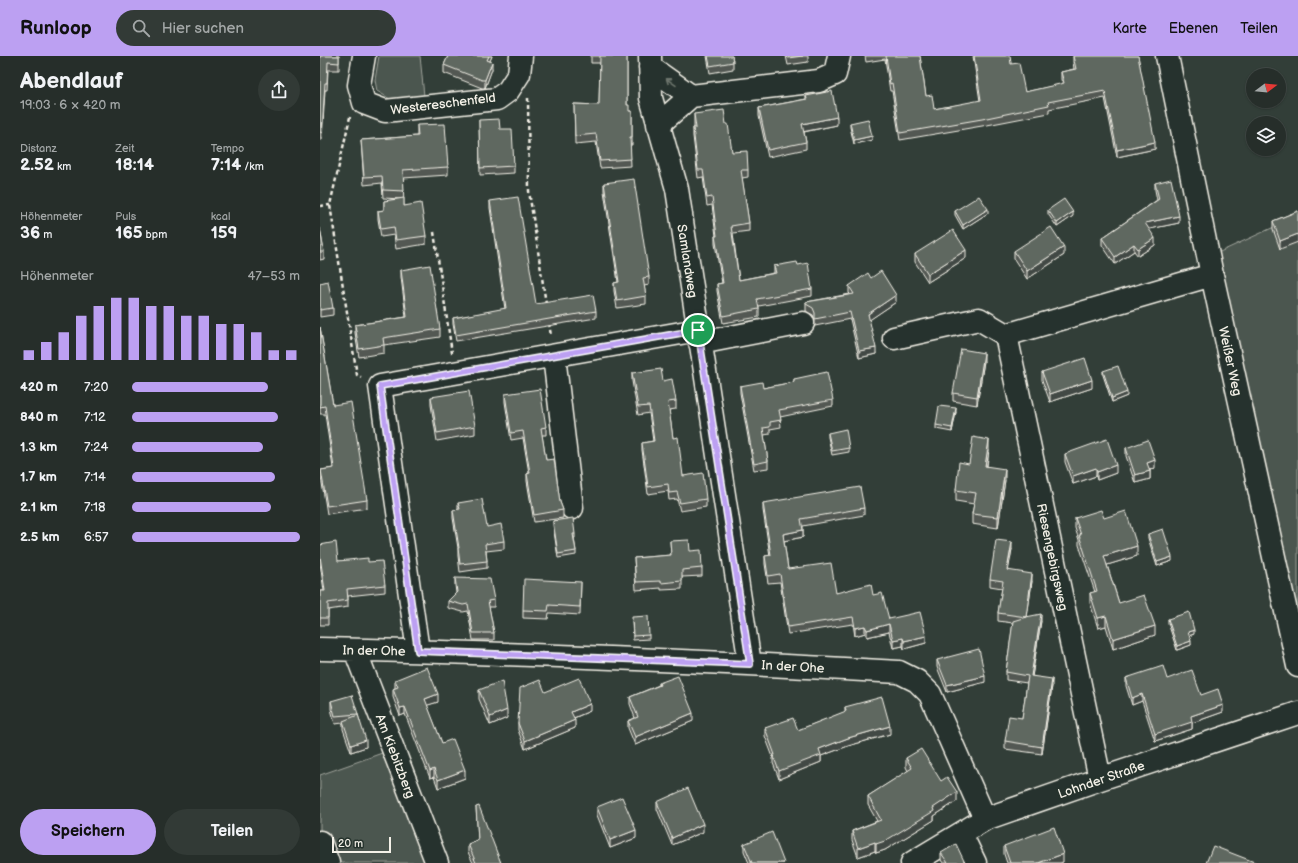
<!DOCTYPE html>
<html lang="de">
<meta charset="utf-8">
<style>
:root{--surface:#262e2a;--page:#323a36;--text:#f1f3f6;--muted:#a4a8a8;--line:#424a47;--accent:#bca0f2}
body{margin:0;font-family:"Balsamiq Sans",sans-serif;background:var(--page);color:var(--text);height:100vh;display:flex;flex-direction:column;font-size:15px;white-space:nowrap}
*{box-sizing:border-box;margin:0}
p{font-size:13px;color:var(--muted)}
.icon{flex:none;width:22px;height:22px;fill:none;stroke:currentColor;stroke-width:2;stroke-linecap:round;stroke-linejoin:round}
.map{position:relative;flex:1;overflow:hidden}
.side{display:flex;flex-direction:column;background:var(--surface);width:320px}
.side>*{flex:none}
.needle{width:26px;rotate:74deg}
.buttons{position:absolute;left:926px;top:12px;display:grid;gap:8px}
.buttons a{display:grid;place-items:center;width:40px;height:40px;border-radius:50%;background:var(--surface);box-shadow:0 1px 3px #0004,0 0 0 1px var(--line);font-size:20px}
.scale{position:absolute;left:12px;bottom:10px;width:59px;box-sizing:border-box;padding-left:4px;border:2px solid #f4f1e8;border-top:0;font-size:11px;line-height:14px;white-space:nowrap;color:#f4f1e8;-webkit-text-stroke:3px #26332d;paint-order:stroke}
.pin{position:absolute;display:grid;place-items:center;width:34px;height:34px;color:#fff;margin:-17px;border:2px solid #fff;border-radius:50%;box-shadow:0 1px 4px #0007}
.round{display:grid;place-items:center;flex:none;width:42px;height:42px;border-radius:21px;background:var(--page)}
.headline{display:flex;align-items:center;justify-content:space-between;height:68px;padding:0 20px}
h1{font-size:22px;font-weight:600;line-height:30px}
.metrics{display:grid;grid-template-columns:repeat(3,1fr);gap:6px;height:68px;padding:4px 20px}
.metrics div{display:grid;align-content:center}
.metrics b{font-size:17px;font-weight:600}
.metrics small{font-size:11px;font-weight:400}
.metrics p{font-size:11px}
.chart{height:112px;padding:8px 20px}
.chart p{display:flex;justify-content:space-between}
.chart svg{width:100%;height:72px;margin-top:4px;stroke:var(--accent);stroke-width:6}
.action{display:flex;gap:8px;margin-top:auto;padding:8px 20px}
.action a{flex:1;height:46px;border-radius:24px;background:var(--accent);color:#111;font-size:16px;font-weight:600;line-height:46px;text-align:center}
.action a+a{background:var(--page);color:var(--text)}
ul{padding:0 20px;list-style:none;font-size:13px}
li{display:grid;grid-template-columns:64px 48px 1fr;align-items:center;height:30px}
li i{height:10px;border-radius:5px;background:var(--accent)}
header{display:flex;align-items:center;gap:24px;box-sizing:border-box;height:56px;padding:0 20px;background:var(--accent);color:#111}
header strong{font-size:19px}
nav{display:flex;gap:22px;margin-inline-start:auto;font-size:14px}
.search{width:280px;height:36px;background:var(--page);display:flex;align-items:center;gap:10px;box-sizing:border-box;padding:0 14px;border-radius:22px;color:var(--muted);font-size:15px}
main{display:flex;flex:1;min-height:0}
.map>svg:first-child{display:block}
.green{fill:#4c564f;stroke:#a0a49c}
.lines{fill:none;stroke-linecap:round;stroke-linejoin:round}
.minor-casing{stroke:#f4f1e8;stroke-width:25}
.path{stroke:#f4f1e8;stroke-width:2.5;stroke-dasharray:4 3;stroke-linecap:butt}
.minor{stroke:#26332d;stroke-width:22}
.wall{fill:#525953;stroke:#f4f1e8}
.shaded-wall{fill:#424944;stroke:#f4f1e8}
.building{fill:#5f6861;stroke:#f4f1e8}
.oneway{stroke:#6e766e}
.route-casing{stroke:#fff;stroke-width:8}
.route{stroke:#bca0f2;stroke-width:5}
.labels{text-anchor:middle;stroke-width:4;stroke-linejoin:round;paint-order:stroke}
.street-label{font-size:13px;fill:#f4f1e8;stroke:#26332d}
</style>
<header>
<strong>Runloop</strong>
<div class="search"><svg class="icon" aria-label="search" viewBox="0 0 24 24"><circle cx="10" cy="10" r="6"/><path d="M15 15l6 6"/></svg>Hier suchen</div>
<nav><a>Karte</a><a>Ebenen</a><a>Teilen</a></nav>
</header>
<main>
<section class="side">
<div class="headline"><div><h1>Abendlauf</h1><p>19:03 · 6 × 420 m</p></div><a class="round"><svg class="icon" aria-label="share" viewBox="0 0 24 24"><path d="M12 15V3M7 8l5-5 5 5M5 13v7h14v-7"/></svg></a></div>
<div class="metrics">
<div><p>Distanz</p><b>2.52<small> km</small></b></div>
<div><p>Zeit</p><b>18:14</b></div>
<div><p>Tempo</p><b>7:14<small> /km</small></b></div>
</div>
<div class="metrics">
<div><p>Höhenmeter</p><b>36<small> m</small></b></div>
<div><p>Puls</p><b>165<small> bpm</small></b></div>
<div><p>kcal</p><b>159</b></div>
</div>
<div class="chart"><p><span>Höhenmeter</span>47–53 m</p>
<svg viewBox="0 0 160 44" preserveAspectRatio="none"><path d="M5 44V38M15 44V33M25 44V27M35 44V17M45 44V11M55 44V6M65 44V6M75 44V11M85 44V11M95 44V17M105 44V17M115 44V22M125 44V22M135 44V27M145 44V38M155 44V38"/></svg>
</div>
<ul>
<li><b>420 m</b>7:20<i style="width:81%"></i></li>
<li><b>840 m</b>7:12<i style="width:87%"></i></li>
<li><b>1.3 km</b>7:24<i style="width:78%"></i></li>
<li><b>1.7 km</b>7:14<i style="width:85%"></i></li>
<li><b>2.1 km</b>7:18<i style="width:83%"></i></li>
<li><b>2.5 km</b>6:57<i style="width:100%"></i></li>
</ul>
<div class="action"><a>Speichern</a><a>Teilen</a></div>
</section>
<div class="map">
<svg width="978" height="807" viewBox="0 0 978 807">
<rect width="100%" height="100%" fill="#323e38"/>
<filter id="ink" filterUnits="userSpaceOnUse"><feTurbulence type="fractalNoise" baseFrequency=".025" numOctaves="2"/><feDisplacementMap in="SourceGraphic" scale="8" xChannelSelector="R" yChannelSelector="G"/><feConvolveMatrix kernelMatrix="1 2 1 2 8 2 1 2 1" color-interpolation-filters="sRGB"/></filter>
<g filter="url(#ink)">
<!-- green -->
<path class="green" d="M59,0H100L104,40L70,43L57,35L55,24Z
M978,160V610L889,201Z
M65,696L106,807H13L0,775V719Z"/>
<g class="lines">
<defs>
<path id="minor" d="M44,0L39,29L44,47L65,55L177,43L188,35L199,18L201,0
M330,0L331,42L357,133L430,608
M847,0L892,219L978,610
M330,11L371,40
M338,69L371,40L499,25L515,18L519,0
M574,282L659,263L686,279
M380,287L483,267
M234,300L252,452
M0,593C193,597 386,605 579,616L597,625L610,638L665,763
M35,594L117,807
M98,595L60,330L378,274
M780,723L686,279L892,219
M641,778L655,807
M0,786L8,807
M592,807L665,763L780,723L978,657"/>
</defs>
<!-- minor casing -->
<use href="#minor" class="minor-casing"/>
<!-- path -->
<path class="path" d="M208,42L209,135L226,248
M30,61L10,149L37,319L41,321
M0,150L10,149
M114,176L132,297
M229,267L231,280"/>
<!-- minor -->
<use href="#minor" class="minor"/>
</g>
<!-- wall -->
<path class="wall" d="M0,0H19V14H8L7,34H5L2,84H0Z
M128,0H172L170,5L172,13L165,32H162L124,17V9Z
M271,0H307V49L309,55H312V89H310L311,110L280,112L276,86L255,88L254,48L279,49L280,7H271Z
M387,0H412L413,6V13L390,17Z
M466,0H488V6L468,9Z
M545,0H600L606,40L614,53L660,45L653,0H690L691,8L705,36L742,28L741,23V16L754,13L753,6V0H818L835,93L797,101L785,42L729,53V57L662,70L580,84L572,35H570L565,3L546,6Z
M486,40L517,69L484,76L486,86V93L448,101L439,60V52L486,43Z
M374,58L406,68L412,96L428,114V121L422,122L429,167V175L413,177L419,224L454,217V210L478,209L492,233V240L439,250V261L403,267L397,235V228L402,227L395,188V180H396L392,149L387,150L383,121L378,122L373,80V72H374Z
M159,64L194,110V117L160,119Z
M530,67L552,84L534,88L530,71Z
M97,69L128,111V119L83,122L84,150L106,180V188L76,193L74,179L61,181L58,163V155L64,154V145L81,143L63,142L62,127L44,129L41,84L97,80Z
M284,127L329,221V229L324,230L326,240V248L297,252L294,235V227L298,226L284,135Z
M835,127L859,167L829,173L835,189L818,200L814,195L795,208L782,189V182L837,144L835,134Z
M170,145L216,248L276,255V262L136,285L133,268V262L185,253L170,152Z
M728,154L753,160L737,171L728,158Z
M635,155L668,157L643,173L635,159Z
M978,155L960,193L953,173V165Z
M0,172L4,196V203L0,204Z
M694,195L744,199L707,223L694,203Z
M595,198L646,202L608,226L595,206Z
M81,214L120,273V281L64,289V297L39,301L35,277V269L86,261L81,221Z
M551,222L576,246L549,264L556,298L539,302L530,263L495,270V264L493,259L486,255V246L530,238L529,237V230Z
M0,227L13,252V259L0,261Z
M0,271L13,349L47,444V452L7,458L1,421V414L13,412L5,358H0Z
M664,305L657,349L633,345V337Z
M783,315L807,340L792,346L783,319Z
M722,316L772,332L730,346L722,324Z
M312,317L343,325L356,345V353L349,354L353,382L363,420L386,443V451L360,455L357,443L349,444L348,435L328,438L322,394V387L333,385L329,357L318,359L312,325Z
M474,323L513,344V350L460,361L461,371L450,373V378L444,379L448,405V412L434,414L420,337V330L443,332L474,326Z
M185,338L226,371V379H222L226,404L240,446L243,454V462L214,466L207,425V418L209,417L203,382L191,384L185,346Z
M111,341L155,370V378L117,385L111,349Z
M636,356L632,376L616,373V369Z
M508,377L529,392V396L512,399L508,381Z
M806,392L835,412L830,414V423L815,427L806,400Z
M669,394L667,410L685,424L678,472L652,468V458L654,448L636,445V434L649,408Z
M745,398L796,417L777,424L776,420L753,428L745,406Z
M138,447L184,485V493L166,495L167,505V512L140,516L138,500V492L133,462V454H138Z
M443,447L544,452V459L483,470V481L464,485L468,513L516,537L553,539L569,563L606,587L584,593L583,590L573,592L569,576L547,581L545,577L535,580L533,568L468,578L460,526L448,527L445,508V500H450L443,454Z
M755,462H784L817,500L787,509L799,547L835,579L793,593L786,570L778,572L770,547V537L775,536L759,489V484L755,472Z
M233,465L255,478V482H254L256,495V499L238,502L233,469Z
M828,478L852,505L837,510L828,482Z
M350,485L370,495L382,512V520L362,521V533L341,534V532L316,534L314,502L351,499Z
M0,489L18,505L48,506L65,529V536L28,540V551L8,554V569H0V535H4L0,507Z
M692,493L688,514L712,525L707,561L721,565L712,620L732,630L722,698L685,693V685L702,662L707,627L686,624V616L693,567L678,565V557L682,532L670,530V523Z
M135,522L174,544V551H169L174,577V584H153L148,555L143,556L128,552V545L136,537L135,529Z
M261,526L260,559L229,557L228,563L203,562V554Z
M848,563L874,578L869,580L871,589L857,594L848,567Z
M312,565L329,579V583L313,584Z
M617,604L665,626L627,636L617,611Z
M806,622L847,623L881,639L903,656L872,667V673L835,685L822,645L812,649L806,630Z
M75,624L118,646L107,649L122,687L145,722L118,732L114,721L110,722L85,658L80,660L73,641V633L75,632Z
M339,627L373,665L315,689L308,672V665L315,662L310,648V641L339,629Z
M159,634L187,662L170,669L159,643Z
M225,636L270,655L254,662L255,672L205,693L198,674V667Z
M11,645L38,658L46,691L31,696L23,673V667L15,668L11,653Z
M525,651L570,678L528,690L501,700V706L459,723L453,707V701L445,680V672L478,674L525,656Z
M586,702L621,725L637,745L614,760V764L565,794L556,797L555,795L538,801L532,784V775L557,765L548,749V740L588,715L586,711Z
M337,746L383,776L352,789L337,753Z
M156,751L181,807H153L148,796V788L158,784Z
M277,751L316,782L290,792L277,759Z
M424,788L464,807H429L424,795Z
M684,790L743,806L740,807H687L684,798Z
M621,797L644,805L646,807H623L621,804Z"/>
<!-- shaded-wall -->
<path class="shaded-wall" d="M169,0H172L167,11V4Z
M172,6V13L165,32V24Z
M517,61V69L482,76V68Z
M552,80V84L534,88V84Z
M835,86V93L797,101V94Z
M668,153V157L643,173V169Z
M753,156V160L737,171V167Z
M859,160V167L825,174V167Z
M978,178V186L960,193V185Z
M835,182V189L818,200V193Z
M814,188V195L795,208V201Z
M744,191V199L707,223V215Z
M646,194V202L608,226V218Z
M576,239V246L548,265V258Z
M556,292V298L539,302V295Z
M664,297V305L657,349V341Z
M772,324V332L730,346V338Z
M807,336V340L792,346V342Z
M636,352V356L632,376V372Z
M669,384V394L665,421V410Z
M835,404V412L827,415V407Z
M796,409V417L777,424V416Z
M776,412V420L753,428V420Z
M685,413V424L678,472V461Z
M830,415V423L815,427V419Z
M483,474V481L463,485V478Z
M692,486V493L687,522V514Z
M817,490V500L784,510V500Z
M852,501V505L837,510V506Z
M712,518V525L706,569V561Z
M721,558V565L711,627V620Z
M786,560V570L778,572V562Z
M569,568V576L547,581V574Z
M545,570V577L535,580V572Z
M835,570V579L793,593V583Z
M874,574V578L868,580V576Z
M606,580V587L584,593V585Z
M583,582V590L573,592V584Z
M871,585V589L857,594V590Z
M665,620V626L627,636V629Z
M732,623V630L722,698V691Z
M118,638V646L105,650V643Z
M822,638V645L812,649V642Z
M270,648V655L251,663V656Z
M903,649V656L872,667V673L835,685V678L871,660Z
M85,651V658L80,660V652Z
M187,654V662L170,669V661Z
M373,657V665L315,689V681Z
M255,664V672L205,693V685Z
M570,670V678L528,690L501,700V706L459,723V715L499,693L528,682Z
M46,684V691L31,696V689Z
M114,713V721L110,722V715Z
M145,714V722L118,732V724Z
M637,736V745L614,760V764L565,794L556,797V788Z
M383,768V776L352,789V782Z
M316,774V782L290,792V784Z
M555,786V795L538,801V792Z
M743,798V806L740,807H718Z"/>
<!-- building -->
<path class="building" d="M0,0H19V7L8,6L7,27H5L2,77L0,76Z
M128,0H169L167,4L172,6L165,24H162L124,9Z
M280,0H307V49H309V55H312V81H310L311,103L280,105L276,78L255,80L254,48L279,49Z
M388,0H412L413,6L390,10Z
M468,0H483L468,2Z
M566,0H600L606,40L612,39L614,53L661,44L654,0H690L691,8L699,7L705,36L744,27L741,16L756,13L753,0H818L835,86L797,94L785,35L728,46L729,49L662,63L580,77L572,27L570,28Z
M512,35L517,61L482,68L486,86L448,94L439,52L487,43L486,40Z
M404,54L406,68H408L412,96L427,95L428,114H421L429,167L411,170L419,224L456,217L454,210L477,206L478,209L488,207L492,233L437,243L439,253L403,260L397,228L403,227L395,180H397L392,141L387,142L383,114H378L373,72H376L374,58Z
M179,63L180,73H192L194,110L160,112L159,64Z
M548,63L552,80L534,84L530,67Z
M125,68L128,111L83,114L84,135L63,134L62,120L44,121L41,84L98,80L97,69Z
M314,123L329,221L323,222L326,240L297,245L294,227L299,226L284,127Z
M851,123L859,160L825,167L835,182L818,193L814,188L795,201L782,182L839,143L835,127Z
M659,140L668,153L643,169L635,155Z
M198,141L216,248L273,239L276,255L136,279L133,262L186,252L170,145Z
M84,142V150L101,147L106,180L76,184L74,171L61,173L58,155L64,154V145Z
M744,143L753,156L737,167L728,154Z
M978,155V178L960,185L953,165Z
M731,171L744,191L707,215L694,195Z
M0,172L4,196H0Z
M633,174L646,194L608,218L595,198Z
M110,209L120,273L63,282L64,289L39,293L35,269L87,261L81,214Z
M561,215L576,239L548,258L556,292L539,295L530,256L495,263V257L493,252L486,248V246L534,238L529,230L548,217L551,222Z
M8,225L13,252L0,254V227Z
M0,271L13,349L31,346L47,444L7,450L1,414L14,412L5,350L0,351Z
M641,293L664,297L657,341L633,337Z
M765,302L772,324L730,338L722,316Z
M798,310L807,336L792,342L783,315Z
M341,313L343,325L352,323L356,345L348,346L353,382L358,381L363,420L383,417L386,443L360,447L357,436L349,437L348,428L328,431L322,387L334,385L329,350L318,351L312,317Z
M507,316L513,344L459,354L461,364L450,366V371L443,372L448,405L434,408L420,330L442,326L443,332L474,326V323Z
M220,333L226,371L221,372L226,404L234,403L240,446L243,454L214,459L207,418L210,417L203,375L191,377L185,338Z
M149,335L155,370L117,377L111,341Z
M619,350L636,352L632,372L616,369Z
M526,373L529,392L512,395L508,377Z
M653,381L669,384L665,410L685,413L678,461L652,458L656,437L636,434L639,406L649,408Z
M787,383L796,409L777,416L776,412L753,420L745,398Z
M828,384L835,404L827,407L830,415L815,419L806,392Z
M540,431L544,452L481,463L483,474L463,478L468,513L511,507L516,537L551,528L553,539L562,537L569,563L600,556L606,580L584,585L583,582L573,584L569,568L547,574L545,570L535,572L533,561L468,571L460,518L448,520L445,500L451,499L443,447Z
M162,443L167,471L181,468L184,485L165,488L167,505L140,508L138,492H139L133,454L140,453L138,447Z
M781,454L784,462L806,455L817,490L784,500L799,547L824,539L835,570L793,583L786,560L778,562L770,537L777,535L759,479H761L755,462Z
M253,462L255,478H253L256,495L238,498L233,465Z
M843,473L852,501L837,506L828,478Z
M369,484L370,495L381,494L382,512L362,514V525L341,527V525L316,526L314,502L351,499L350,485Z
M676,484L692,486L687,514L712,518L706,561L721,558L711,620L732,623L722,691L685,685L689,660L702,662L708,620L686,616L693,565L706,561L678,557L683,525L670,523Z
M16,486L18,505L48,502V506L62,505L65,529L27,533L28,544L8,547V562H0V535H5L0,500V489Z
M135,522L170,523L174,544L168,545L174,577H153L148,548L143,549L128,545L137,536Z
M204,523L261,526L260,551L229,549L228,555L203,554Z
M869,556L874,574L868,576L871,585L857,590L848,563Z
M328,560L329,579L313,580L312,561Z
M659,593L665,620L627,629L617,604Z
M843,610L847,623L872,614L881,639L898,633L903,649L871,660L872,666L835,678L822,638L812,642L806,622Z
M107,611L118,638L105,643L122,687L133,683L145,714L118,724L114,713L110,715L85,651L80,652L73,633L78,631L75,624Z
M358,620L373,657L315,681L308,665L318,661L310,641L340,629L339,627Z
M259,622L270,648L251,656L255,664L205,685L198,667L200,632L220,624L225,636Z
M182,625L187,654L170,661L159,634Z
M32,639L38,658L15,660L11,645Z
M562,641L570,670L528,682L499,693L501,699L459,715L453,699H455L445,672L473,662L478,674L526,655L525,651Z
M38,659L46,684L31,689L23,665Z
M601,693L621,725L627,721L637,736L613,752L614,755L565,785L556,788L555,786L538,792L532,775L561,764L548,740L592,712L586,702Z
M368,732L383,768L352,782L337,746Z
M302,741L316,774L290,784L277,751Z
M159,750L181,807H156L148,788L158,784L156,751Z
M734,771L743,798L718,807H690L684,790Z
M452,776L464,807H432L424,788Z
M636,788L644,805L646,807H628L621,797Z
M893,790L937,807H886Z"/>
<!-- one-way arrows -->
<defs><path id="oneway-shaft" d="M-6 0H5M1.5-3L5.5 0L1.5 3" fill="none" stroke-width="1.6" stroke-linecap="round" stroke-linejoin="round"/></defs>
<use class="oneway" href="#oneway-shaft" transform="translate(351 26) rotate(-145)"/>
</g>
<g class="lines" filter="url(#ink)">
<defs>
<path id="route" d="M378,274L430,608L98,595L60,330Z"/>
</defs>
<!-- route casing -->
<use href="#route" class="route-casing"/>
<!-- route -->
<use href="#route" class="route"/>
</g>
<g class="labels">
<!-- street labels -->
<g class="street-label">
<text transform="translate(123 47) rotate(-7)" y="5">Westereschenfeld</text>
<text transform="translate(368 205) rotate(81)" y="5">Samlandweg</text>
<text transform="translate(911 305) rotate(78)" y="5">Weißer Weg</text>
<text transform="translate(733 501) rotate(78)" y="5">Riesengebirgsweg</text>
<text transform="translate(54 594) rotate(1)" y="5">In der Ohe</text>
<text transform="translate(473 610) rotate(3)" y="5">In der Ohe</text>
<text transform="translate(76 700) rotate(69)" y="5">Am Kiebitzberg</text>
<text transform="translate(781 723) rotate(-19)" y="5">Lohnder Straße</text>
</g>
</g>
</svg>
<div class="buttons">
<a><svg class="needle" viewBox="-14 -14 28 28"><path d="M0-13l5 13h-10z" fill="#e53935"/><path d="M0 13l5-13h-10z" fill="#a4a8a8"/></svg></a>
<a><svg class="icon" aria-label="layers" viewBox="0 0 24 24"><path d="M12 4l9 5-9 5-9-5zM3 14l9 5 9-5"/></svg></a>
</div>
<div class="scale">20 m</div>
<div class="pin" style="left:378px;top:274px;background:#1e9e55"><svg class="icon" aria-label="arrive" viewBox="0 0 24 24"><path d="M6 21V4h12l-3 4 3 4H6"/></svg></div>
</div>
</main>
